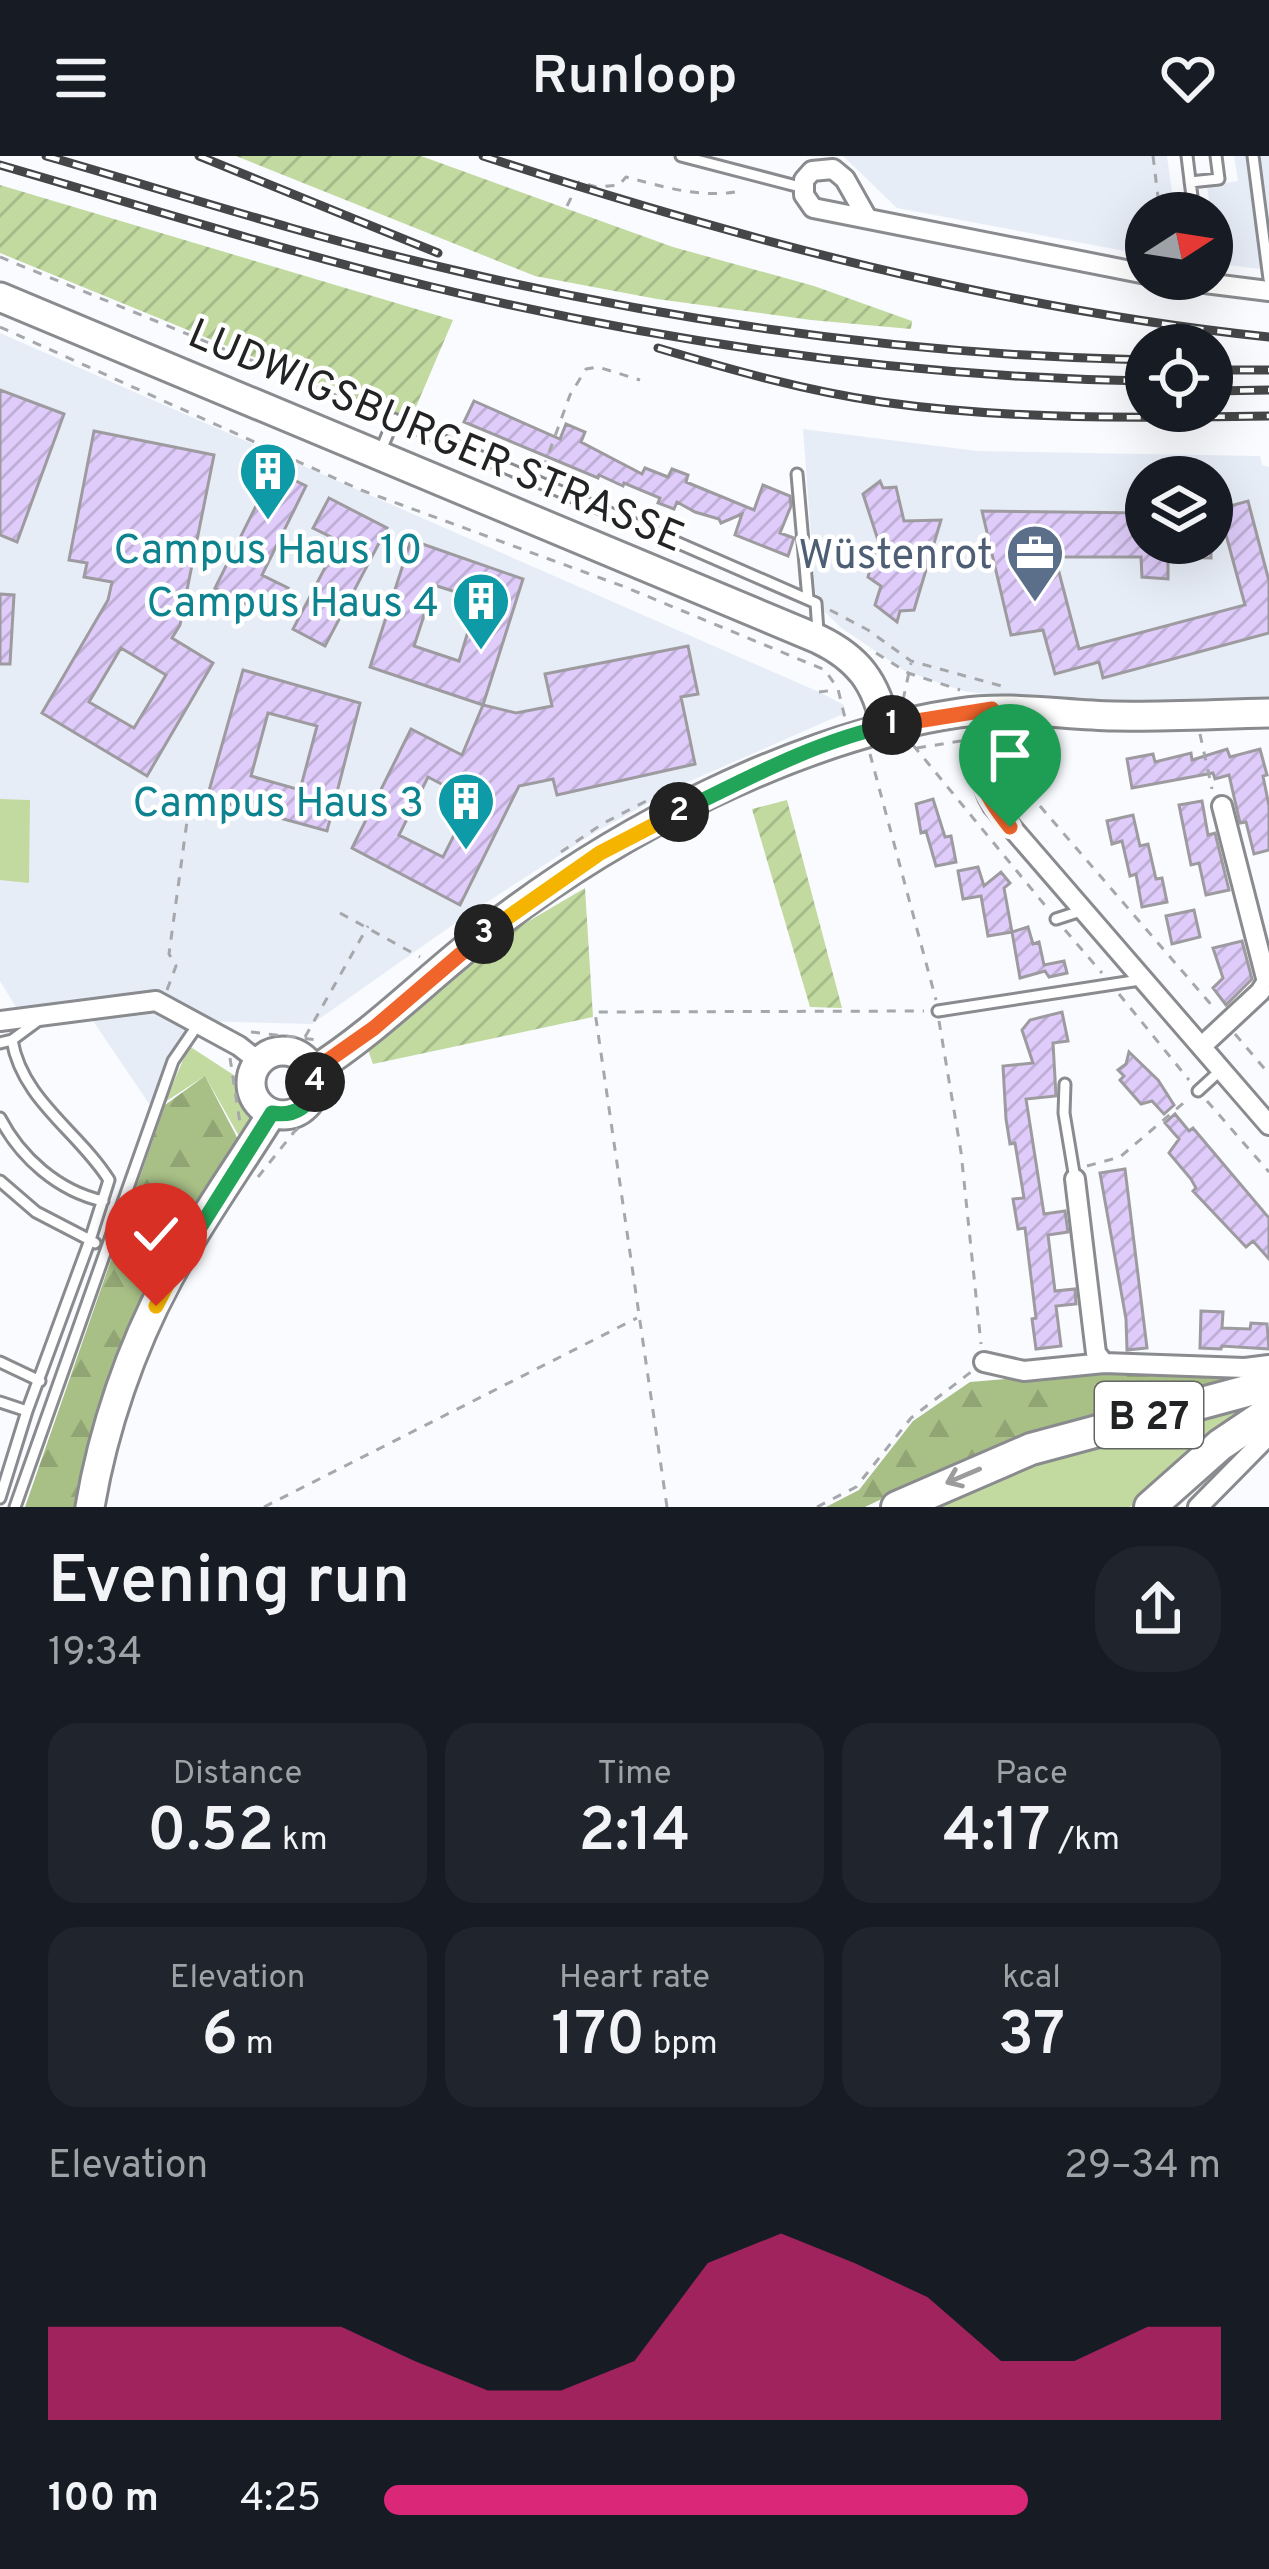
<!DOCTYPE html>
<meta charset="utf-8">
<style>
:root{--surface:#171b24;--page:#20242c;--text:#f1f3f6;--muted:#9ea1a6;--accent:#db2777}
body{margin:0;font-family:Overpass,sans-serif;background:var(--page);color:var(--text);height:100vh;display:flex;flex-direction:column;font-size:45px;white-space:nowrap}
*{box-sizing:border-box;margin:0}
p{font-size:39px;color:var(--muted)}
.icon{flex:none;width:66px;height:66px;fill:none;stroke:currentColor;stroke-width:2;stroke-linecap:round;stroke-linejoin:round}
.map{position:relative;height:1351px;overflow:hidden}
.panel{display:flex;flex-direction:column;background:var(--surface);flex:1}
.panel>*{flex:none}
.needle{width:78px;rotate:78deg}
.fabs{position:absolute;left:1125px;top:36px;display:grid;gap:24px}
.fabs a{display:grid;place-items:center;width:108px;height:108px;border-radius:50%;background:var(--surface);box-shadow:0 12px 48px #0002;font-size:60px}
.pin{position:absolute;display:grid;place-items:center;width:102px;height:102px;color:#fff;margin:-123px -51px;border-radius:50% 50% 50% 0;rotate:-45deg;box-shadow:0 0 12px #0007}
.pin .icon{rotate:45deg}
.km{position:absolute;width:60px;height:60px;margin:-30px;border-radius:50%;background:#222;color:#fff;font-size:33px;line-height:60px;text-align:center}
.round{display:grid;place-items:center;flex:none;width:126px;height:126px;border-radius:48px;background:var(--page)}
.headline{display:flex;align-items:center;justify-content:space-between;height:204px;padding:0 48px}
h1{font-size:66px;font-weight:600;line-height:90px}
.stats{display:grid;grid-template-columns:repeat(3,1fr);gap:18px;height:204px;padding:12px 48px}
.stats div{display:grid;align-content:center;border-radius:30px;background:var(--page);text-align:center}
.stats b{font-size:60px;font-weight:600}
.stats small{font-size:33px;font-weight:400}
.stats p{font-size:33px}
.chart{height:336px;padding:24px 48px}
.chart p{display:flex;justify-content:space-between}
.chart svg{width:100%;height:216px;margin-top:12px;fill:var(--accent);opacity:.7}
ul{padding:0 48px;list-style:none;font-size:39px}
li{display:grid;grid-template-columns:192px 144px 1fr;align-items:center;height:90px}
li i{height:30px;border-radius:15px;background:var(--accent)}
header{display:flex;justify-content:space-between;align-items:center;height:156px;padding:0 48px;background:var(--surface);font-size:54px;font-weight:600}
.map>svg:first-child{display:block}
.built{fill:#e7edf7;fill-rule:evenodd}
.green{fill:#c2daa0}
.forest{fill:url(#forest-firs)}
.garden{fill:url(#garden-furrows)}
.building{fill:url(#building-hatch);stroke:#9d9b9f;stroke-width:3;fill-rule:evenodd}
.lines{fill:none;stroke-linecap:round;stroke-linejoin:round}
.service-casing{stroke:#898b8e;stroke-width:15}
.minor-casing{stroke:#898b8e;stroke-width:24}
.secondary-casing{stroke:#898b8e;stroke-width:33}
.trunk-casing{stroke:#898b8e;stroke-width:36}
.path{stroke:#a5a7aa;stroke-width:3;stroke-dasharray:9 9;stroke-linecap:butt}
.service{stroke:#fff;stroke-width:9}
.minor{stroke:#fff;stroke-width:18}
.secondary{stroke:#fff;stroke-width:27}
.trunk{stroke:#fff;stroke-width:30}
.rail-casing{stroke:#454648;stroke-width:9}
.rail{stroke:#fff;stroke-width:4.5;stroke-dasharray:14;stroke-linecap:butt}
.oneway{stroke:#9c9c9c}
.split-1-casing{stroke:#fff;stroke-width:24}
.split-2-casing{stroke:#fff;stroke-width:24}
.split-3-casing{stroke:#fff;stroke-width:24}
.split-4-casing{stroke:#fff;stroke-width:24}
.split-5-casing{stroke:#fff;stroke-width:24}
.split-6-casing{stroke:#fff;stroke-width:24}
.split-1{stroke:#f0652b;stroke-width:15}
.split-2{stroke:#22a559;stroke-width:15}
.split-3{stroke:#f5b400;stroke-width:15}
.split-4{stroke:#f0652b;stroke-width:15}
.split-5{stroke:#22a559;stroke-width:15}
.split-6{stroke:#f5b400;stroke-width:15}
.labels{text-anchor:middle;stroke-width:9;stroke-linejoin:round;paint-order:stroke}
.shield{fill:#fff;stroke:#646566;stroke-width:3}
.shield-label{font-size:39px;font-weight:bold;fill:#222324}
.street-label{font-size:42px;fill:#222324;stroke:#fff}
.culture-label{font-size:42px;fill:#0d838f;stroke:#fff;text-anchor:end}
.service-label{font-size:42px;fill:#4e5e75;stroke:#fff;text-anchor:end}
</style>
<header><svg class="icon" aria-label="menu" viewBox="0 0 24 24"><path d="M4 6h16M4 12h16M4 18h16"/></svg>Runloop<svg class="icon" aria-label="heart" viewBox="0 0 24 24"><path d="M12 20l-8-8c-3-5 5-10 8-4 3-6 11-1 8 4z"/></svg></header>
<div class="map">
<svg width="1269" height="1351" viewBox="0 0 1269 1351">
<defs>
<pattern id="forest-firs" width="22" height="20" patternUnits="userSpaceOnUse" patternTransform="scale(3)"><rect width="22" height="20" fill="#a8bf86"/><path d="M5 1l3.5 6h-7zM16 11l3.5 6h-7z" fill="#90a474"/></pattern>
<pattern id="garden-furrows" width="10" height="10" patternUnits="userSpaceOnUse" patternTransform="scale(3)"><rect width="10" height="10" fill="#c2daa0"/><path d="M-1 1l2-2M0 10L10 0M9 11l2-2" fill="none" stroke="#a6bb8a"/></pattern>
<pattern id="building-hatch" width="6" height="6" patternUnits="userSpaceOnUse" patternTransform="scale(3)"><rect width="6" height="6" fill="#dfccfa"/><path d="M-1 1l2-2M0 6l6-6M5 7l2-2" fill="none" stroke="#bfafd6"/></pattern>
</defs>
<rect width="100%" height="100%" fill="#f9fbff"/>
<!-- built -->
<path class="built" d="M843,0H1167L1175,57H1146V99L897,52Z
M1234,0H1269V114L1212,107L1215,86L1207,30L1238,25Z
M0,177L819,536L844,549L843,558L679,630L594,677L464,761L312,868L197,865L152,952L89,859L28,871L0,825Z
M803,273L977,295L1260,300L1262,309L1269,311V557L1016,542L963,535L905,515L840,471L816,447ZM1146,321H1212V387H1146Z"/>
<!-- green -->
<path class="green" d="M0,643L30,644L29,727L0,724Z
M189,890L243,925L259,966L244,989L205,920L165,946Z
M1269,1239L1140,1347L1129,1351H926L1035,1303Z"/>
<!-- forest -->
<path class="forest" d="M205,920L242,991L153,1136L85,1351H25L165,949Z
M1106,1215L1255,1218L1095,1259L971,1300L865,1351H826L859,1334L913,1265L970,1226Z"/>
<!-- garden -->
<path class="garden" d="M236,0H421L673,91L814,130L912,165L911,173L811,164L657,143L535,120Z
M0,29L453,164L410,265L0,97Z
M787,644L842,852L810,851L752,653Z
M585,732L593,861L373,908L368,894L476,796Z"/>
<!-- building -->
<path class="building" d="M0,234L64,258L17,386L0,379Z
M474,245L560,283L566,268L585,276L581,286L642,318L645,312L668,321L672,313L688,319L686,326L754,354L763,329L790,340L791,350L780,377L794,382L788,400L735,379L742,358L721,367L719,363L695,356L677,346L674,353L658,347L660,342L624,327L623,330L599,319L598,322L464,266Z
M94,275L214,299L180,469L172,482L213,507L147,620L42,557L108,444L112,426L84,421L87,407L69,404ZM121,492L166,519L134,572L89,546Z
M274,314L306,330L262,419L288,432L273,462L215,432Z
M880,325L883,332L896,331L904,365L941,364L914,454L900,455L897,466L875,449L881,430L868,421L878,384L863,338Z
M329,342L387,372L325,490L293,473L339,385L313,372Z
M1248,345L1269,425V477L1103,522L1099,506L1055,518L1043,474L1011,479L982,355L1146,357V387H1211V402L1168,401V423L1142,421L1141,401H1055L1079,493L1245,449L1219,353Z
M411,384L523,423L483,549L516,557L552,550L545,518L688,490L698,538L681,541L695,608L557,639L553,623L519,630L460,749L352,692L411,573L462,599L483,549L370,511ZM434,429L478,443L459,505L414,490ZM428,621L472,644L443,701L399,679Z
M0,438L14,439L10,508H0Z
M243,514L360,547L327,675L207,642ZM268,557L317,570L300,634L251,620Z
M1227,593L1230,601L1260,593L1267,619L1263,620L1269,650V694L1254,698L1246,666L1240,667L1229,619L1215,623L1213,617L1132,632L1127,603L1153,598L1155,606L1191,597L1192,604Z
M933,643L945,681L951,680L956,706L936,710L926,675L921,677L916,648Z
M1202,645L1208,679L1215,677L1229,734L1206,739L1199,707L1191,709L1179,649Z
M1133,659L1140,690L1148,688L1156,723L1162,722L1167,746L1142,751L1136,718L1130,720L1122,685L1112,688L1107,665Z
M978,711L984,730L1001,716L1010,727L1004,732L1012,776L988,780L981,740L963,743L958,715Z
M1194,754L1200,781L1172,788L1166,760Z
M1028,771L1033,788L1039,786L1044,809L1064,805L1067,817L1049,821L1045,815L1020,822L1012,776Z
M1242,785L1252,823L1226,849L1213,832L1223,822L1213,792Z
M1062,856L1068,885L1053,887L1056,940L1026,943L1044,1058L1065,1055L1068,1076L1048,1079L1055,1135L1075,1133L1076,1148L1056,1150L1061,1190L1036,1193L1032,1163L1036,1162L1025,1072L1018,1073L1013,1043L1024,1042L1015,987L1010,988L1006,963L1003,910L1033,907L1022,874L1030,864Z
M1129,896L1158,924L1174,949L1164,958L1152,945L1141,948L1120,924L1124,920L1118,914L1126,908Z
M1175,958L1189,975L1193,972L1269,1062V1103L1253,1085L1246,1091L1193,1035L1196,1032L1191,1023L1169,997L1179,983L1165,967Z
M1125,1013L1147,1192L1127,1194L1126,1163L1100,1017Z
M1201,1155L1223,1156L1222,1172L1250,1173L1251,1167L1267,1168L1269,1193L1222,1190L1221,1193L1200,1192Z"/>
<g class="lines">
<defs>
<path id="service" d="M681,0L804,32
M1187,0L1194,57
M1253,0L1269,123
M1190,26L1219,23L1216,0
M381,294L394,263L816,447L818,476
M797,318L808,443
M1056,763L1084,754
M938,855L1140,824
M0,887L12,884L39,864
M1065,928L1064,957L1075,1023
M1198,935L1222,913
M0,962C20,1001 58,1035 103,1045
M0,1025L36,1056L90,1084L109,1024C79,976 22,944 12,884
M0,1206L40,1225
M0,1246L27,1255L90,1084L95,1087
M0,1342L27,1255
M15,1351L173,905L199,867"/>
<path id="minor" d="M867,62L845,23L833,13L812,15L804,24V39L813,52L1146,118
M1173,123L1269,135
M992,553C988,591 971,615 993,650L1269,969
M1222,650L1266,822
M0,865L156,845L239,890L258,905
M1202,890L1260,836L1269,822
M1075,1023L1096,1197L1104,1207
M984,1206L1024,1215L1104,1207L1245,1212L1269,1209
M1198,1351L1269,1279"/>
<path id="secondary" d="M0,141L818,483C858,502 877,527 885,571
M251 927a32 32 0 1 1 64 0a32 32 0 1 1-64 0Z
M313,915C375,876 426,823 484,778C613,676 796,581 959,557C1011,549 1062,559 1114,560C1166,561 1217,558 1269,557
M90,1351C103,1273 131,1192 168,1123C199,1066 238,1012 272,957"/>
<path id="trunk" d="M897,1351L1031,1293L1269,1229
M1150,1351L1220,1289L1269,1256"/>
</defs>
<!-- service casing -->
<use href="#service" class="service-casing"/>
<!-- minor casing -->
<use href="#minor" class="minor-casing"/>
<!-- secondary casing -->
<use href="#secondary" class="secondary-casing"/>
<!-- trunk casing -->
<use href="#trunk" class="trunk-casing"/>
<!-- path -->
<path class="path" d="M1153,0L1160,57
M567,50L579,26L597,31L619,29L626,21C661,30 698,42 735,36L737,30
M0,101L382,258
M0,171L361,334L625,431L825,514L838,533L845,562
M543,313L570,239L586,213L598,211L640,224
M830,454L868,474L911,505L1005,531
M876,497L908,517L960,534
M819,536L835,534
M903,544L911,507
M1015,577L1002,606L1214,852
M1200,578L1212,633
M913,589L1048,753
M917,592L967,584
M870,598L936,844
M561,696L602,668L677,629
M340,757L420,801
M1065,774L1102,817
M167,834L176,810L169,798L190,643
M1119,838L1189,924
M939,865L961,996L981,1188
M251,876L318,884
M1235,878L1269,918
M305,881L368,770
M230,902L240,967
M1207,945L1269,1016
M1087,1010L1120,1001L1187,944
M258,1021L294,976L322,950L334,927
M264,1351L637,1162
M667,1351L595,856L924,855
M817,1351L856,1331L911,1262L971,1216"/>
<!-- service -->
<use href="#service" class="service"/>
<!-- minor -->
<use href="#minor" class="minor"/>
<!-- secondary -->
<use href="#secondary" class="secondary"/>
<!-- trunk -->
<use href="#trunk" class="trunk"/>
<defs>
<path id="rail" d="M46,0C174,37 302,78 432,109C666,165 905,199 1146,204
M199,0L438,97
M483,0C738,83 1002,153 1269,181
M0,9C142,50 284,95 428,130C663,187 904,221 1146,225
M658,192C732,214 806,235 882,246C1009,264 1141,262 1269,260
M1212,214H1269
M1212,235L1269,234"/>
</defs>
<!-- rail casing -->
<use href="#rail" class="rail-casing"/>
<!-- rail -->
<use href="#rail" class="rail"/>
</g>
<!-- one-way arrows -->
<defs><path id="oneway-shaft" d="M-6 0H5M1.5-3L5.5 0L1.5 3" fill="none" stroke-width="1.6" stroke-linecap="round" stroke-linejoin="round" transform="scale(3)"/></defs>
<use class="oneway" href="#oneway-shaft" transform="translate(963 1320) rotate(157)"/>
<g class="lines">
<defs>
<path id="split-1" d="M892,569L992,553C985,617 965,615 1010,671"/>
<path id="split-2" d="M679,656C746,623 818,584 892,569"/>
<path id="split-3" d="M484,778L600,697L679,656"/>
<path id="split-4" d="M315,926L313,915L374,872L484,778"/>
<path id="split-5" d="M182,1100L272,957C295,961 312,950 315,926"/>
<path id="split-6" d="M156,1150L182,1100"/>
</defs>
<!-- split-1 casing -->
<use href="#split-1" class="split-1-casing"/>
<!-- split-2 casing -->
<use href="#split-2" class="split-2-casing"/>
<!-- split-3 casing -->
<use href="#split-3" class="split-3-casing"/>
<!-- split-4 casing -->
<use href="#split-4" class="split-4-casing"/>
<!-- split-5 casing -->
<use href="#split-5" class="split-5-casing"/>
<!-- split-6 casing -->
<use href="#split-6" class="split-6-casing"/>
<!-- split-1 -->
<use href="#split-1" class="split-1"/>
<!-- split-2 -->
<use href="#split-2" class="split-2"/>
<!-- split-3 -->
<use href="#split-3" class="split-3"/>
<!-- split-4 -->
<use href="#split-4" class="split-4"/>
<!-- split-5 -->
<use href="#split-5" class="split-5"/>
<!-- split-6 -->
<use href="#split-6" class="split-6"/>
</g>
<!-- icons -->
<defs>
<symbol id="building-pin" viewBox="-11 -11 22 30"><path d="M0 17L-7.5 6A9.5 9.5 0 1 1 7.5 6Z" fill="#0f9aa8" stroke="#fff"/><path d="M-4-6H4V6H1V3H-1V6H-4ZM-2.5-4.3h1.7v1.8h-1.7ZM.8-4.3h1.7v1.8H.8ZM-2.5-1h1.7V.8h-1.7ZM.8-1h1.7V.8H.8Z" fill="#fff"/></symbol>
<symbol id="office-pin" viewBox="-11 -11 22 30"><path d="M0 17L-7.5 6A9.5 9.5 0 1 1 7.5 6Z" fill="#5c6f8a" stroke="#fff"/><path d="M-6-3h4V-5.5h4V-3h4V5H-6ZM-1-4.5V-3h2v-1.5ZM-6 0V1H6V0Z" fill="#fff"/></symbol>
</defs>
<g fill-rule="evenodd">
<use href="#building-pin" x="235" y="282" width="66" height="90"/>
<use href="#office-pin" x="1002" y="364" width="66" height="90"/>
<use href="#building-pin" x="448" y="412" width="66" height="90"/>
<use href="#building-pin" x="433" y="612" width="66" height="90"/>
</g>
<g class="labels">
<!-- shield labels -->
<rect class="shield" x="1095" y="1226" width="108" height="66" rx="9"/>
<g class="shield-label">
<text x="1149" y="1273">B 27</text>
</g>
<!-- street labels -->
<g class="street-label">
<text transform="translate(437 278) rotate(23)" y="15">LUDWIGSBURGER STRASSE</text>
</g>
<!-- culture labels -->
<g class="culture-label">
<text x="268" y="407" text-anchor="middle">Campus Haus 10</text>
<text x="439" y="460">Campus Haus 4</text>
<text x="424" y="660">Campus Haus 3</text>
</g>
<!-- service labels -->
<g class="service-label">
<text x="993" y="412">Wüstenrot</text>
</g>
</g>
</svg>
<div class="fabs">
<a><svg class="needle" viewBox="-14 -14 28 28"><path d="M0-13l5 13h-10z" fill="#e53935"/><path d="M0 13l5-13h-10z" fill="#9ea1a6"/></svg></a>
<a><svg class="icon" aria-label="locate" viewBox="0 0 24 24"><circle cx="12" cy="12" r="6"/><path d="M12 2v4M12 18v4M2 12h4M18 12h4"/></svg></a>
<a><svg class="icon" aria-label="layers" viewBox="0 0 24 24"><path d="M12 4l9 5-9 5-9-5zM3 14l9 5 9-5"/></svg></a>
</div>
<div class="pin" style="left:1010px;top:671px;background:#1e9e55"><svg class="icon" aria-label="arrive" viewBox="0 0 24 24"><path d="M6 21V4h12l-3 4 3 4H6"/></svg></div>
<div class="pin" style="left:156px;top:1150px;background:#d93025"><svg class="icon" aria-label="check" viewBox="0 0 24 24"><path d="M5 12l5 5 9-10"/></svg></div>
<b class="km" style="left:892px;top:569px">1</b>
<b class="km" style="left:679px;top:656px">2</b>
<b class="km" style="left:484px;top:778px">3</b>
<b class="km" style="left:315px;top:926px">4</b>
</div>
<section class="panel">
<div class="headline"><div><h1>Evening run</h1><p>19:34</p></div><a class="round"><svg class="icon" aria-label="share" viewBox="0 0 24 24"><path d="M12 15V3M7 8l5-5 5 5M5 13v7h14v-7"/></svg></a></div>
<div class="stats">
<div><p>Distance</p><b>0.52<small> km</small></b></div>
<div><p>Time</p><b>2:14</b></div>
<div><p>Pace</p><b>4:17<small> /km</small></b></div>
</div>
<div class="stats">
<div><p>Elevation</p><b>6<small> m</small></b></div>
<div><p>Heart rate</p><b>170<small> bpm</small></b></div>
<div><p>kcal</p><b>37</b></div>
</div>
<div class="chart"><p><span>Elevation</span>29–34 m</p>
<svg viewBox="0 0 160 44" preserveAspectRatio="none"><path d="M0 44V25L10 25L20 25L30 25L40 25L50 32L60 38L70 38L80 32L90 12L100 6L110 12L120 19L130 32L140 32L150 25L160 25V44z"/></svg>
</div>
<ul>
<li><b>100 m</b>4:25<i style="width:77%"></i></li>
</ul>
</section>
